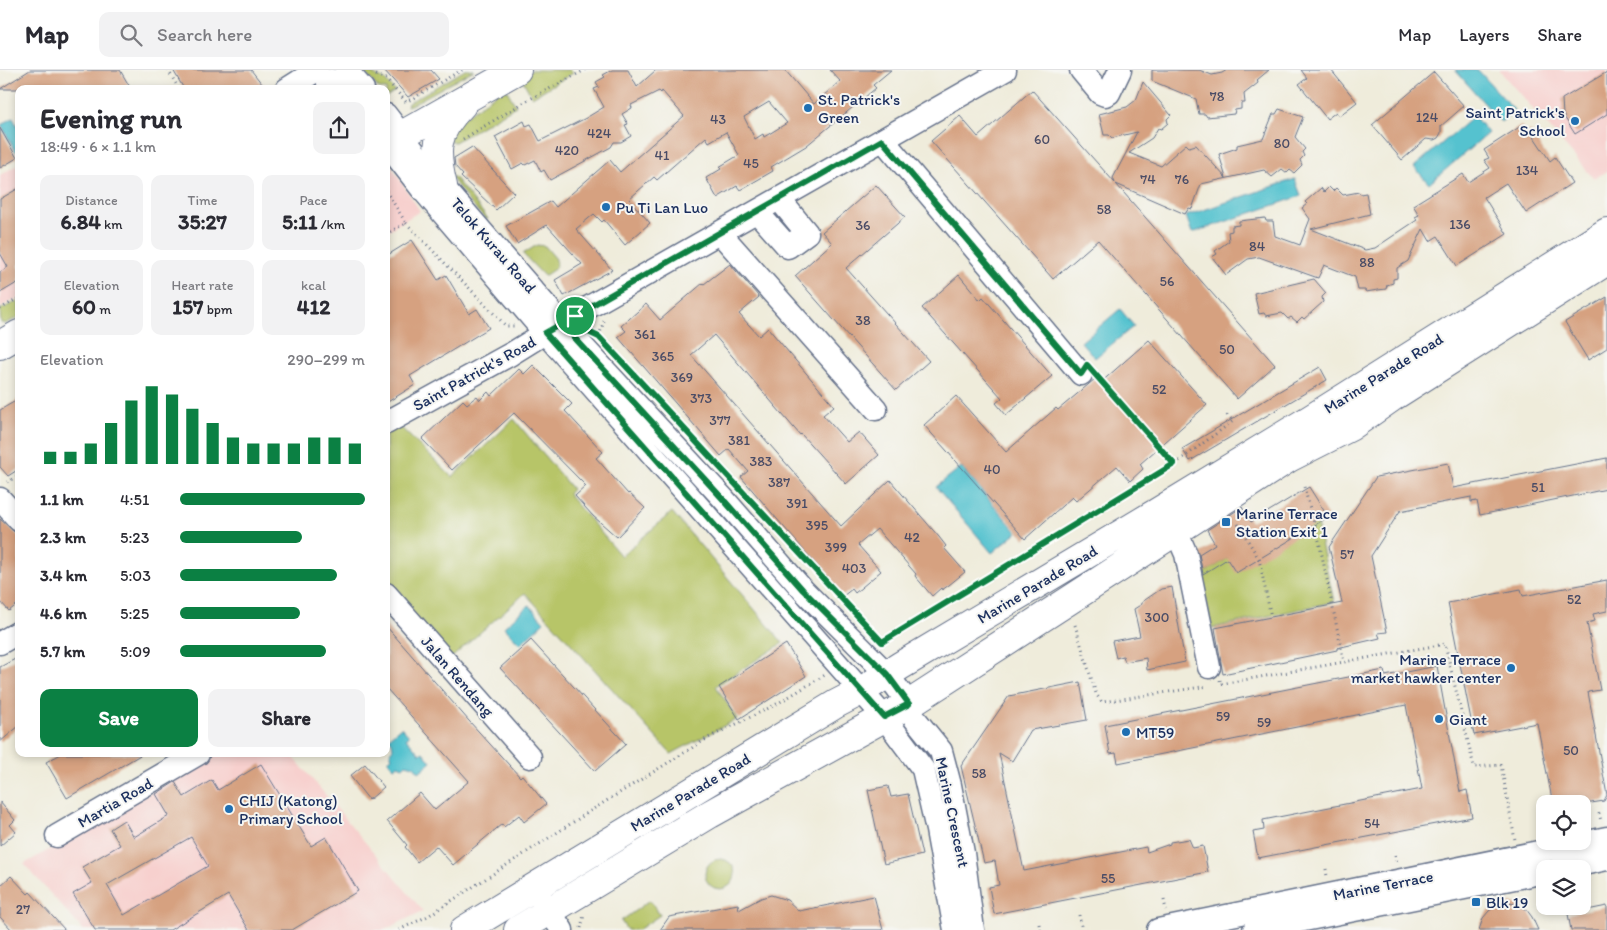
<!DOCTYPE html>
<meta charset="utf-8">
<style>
:root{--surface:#fff;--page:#f2f2f3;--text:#2b2b33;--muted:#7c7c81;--line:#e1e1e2;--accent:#0b8043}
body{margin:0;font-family:Itim,sans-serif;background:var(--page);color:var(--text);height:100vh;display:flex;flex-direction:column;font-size:19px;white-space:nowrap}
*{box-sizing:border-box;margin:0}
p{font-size:16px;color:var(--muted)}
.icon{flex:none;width:28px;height:28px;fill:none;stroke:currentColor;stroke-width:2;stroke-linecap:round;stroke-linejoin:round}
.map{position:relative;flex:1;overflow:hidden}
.sheet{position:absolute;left:15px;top:15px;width:375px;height:672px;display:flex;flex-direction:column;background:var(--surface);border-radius:10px;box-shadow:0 2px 8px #0003}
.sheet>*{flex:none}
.controls{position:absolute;left:1536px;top:725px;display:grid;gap:10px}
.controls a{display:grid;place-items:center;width:55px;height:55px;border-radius:10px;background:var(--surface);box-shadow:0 2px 8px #0003;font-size:25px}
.pin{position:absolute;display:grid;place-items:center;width:42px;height:42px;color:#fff;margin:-21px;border:2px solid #fff;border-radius:50%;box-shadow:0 1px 5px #0007}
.round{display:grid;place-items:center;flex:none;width:52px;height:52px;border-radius:10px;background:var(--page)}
.summary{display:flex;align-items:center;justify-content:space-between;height:85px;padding:0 25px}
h1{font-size:28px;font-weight:800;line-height:38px}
.figures{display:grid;grid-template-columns:repeat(3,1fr);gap:8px;height:85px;padding:5px 25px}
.figures div{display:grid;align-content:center;border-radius:10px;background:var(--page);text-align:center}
.figures b{font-size:21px;font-weight:800}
.figures small{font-size:14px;font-weight:400}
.figures p{font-size:14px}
.chart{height:140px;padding:10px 25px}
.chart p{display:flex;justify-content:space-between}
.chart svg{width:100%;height:90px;margin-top:5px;stroke:var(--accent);stroke-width:6}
.action{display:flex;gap:10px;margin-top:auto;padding:10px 25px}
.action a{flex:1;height:58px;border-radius:10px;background:var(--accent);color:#fff;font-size:20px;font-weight:800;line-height:58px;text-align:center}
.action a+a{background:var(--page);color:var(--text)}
ul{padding:0 25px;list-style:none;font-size:16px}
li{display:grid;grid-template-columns:80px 60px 1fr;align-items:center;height:38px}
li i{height:12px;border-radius:6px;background:var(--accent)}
header{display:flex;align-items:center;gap:30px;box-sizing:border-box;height:70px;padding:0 25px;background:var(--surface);border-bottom:1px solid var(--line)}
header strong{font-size:24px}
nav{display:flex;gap:28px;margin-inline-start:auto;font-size:18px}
.search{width:350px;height:45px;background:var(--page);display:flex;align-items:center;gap:12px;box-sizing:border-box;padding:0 18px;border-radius:10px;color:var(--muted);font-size:19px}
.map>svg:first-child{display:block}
.built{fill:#f7d0ce}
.green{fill:#b7c568;stroke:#697a63}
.water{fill:#55c2cf;stroke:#387896}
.building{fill:#d6a180;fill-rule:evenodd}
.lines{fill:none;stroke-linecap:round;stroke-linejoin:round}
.minor-casing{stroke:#65718a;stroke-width:25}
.major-casing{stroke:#65718a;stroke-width:30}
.path{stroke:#65718a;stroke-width:3;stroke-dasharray:1 4;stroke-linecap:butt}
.minor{stroke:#fff;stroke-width:22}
.major{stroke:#fff;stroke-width:28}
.route-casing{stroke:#fff;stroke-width:10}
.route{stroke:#0b8043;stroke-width:6}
.poi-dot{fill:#1f6fb2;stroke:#f6f6f2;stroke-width:2}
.labels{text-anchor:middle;stroke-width:4;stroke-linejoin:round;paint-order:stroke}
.number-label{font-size:14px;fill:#4a4c66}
.poi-label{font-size:16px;fill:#1b2f5e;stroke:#f6f6f2;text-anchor:start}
.street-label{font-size:16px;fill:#1b2f5e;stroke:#f6f6f2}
</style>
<header>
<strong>Map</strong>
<div class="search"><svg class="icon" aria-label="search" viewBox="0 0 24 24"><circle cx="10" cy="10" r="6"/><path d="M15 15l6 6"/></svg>Search here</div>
<nav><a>Map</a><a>Layers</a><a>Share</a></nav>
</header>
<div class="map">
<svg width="1607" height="860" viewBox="0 0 1607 860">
<rect width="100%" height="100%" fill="#f6f6f2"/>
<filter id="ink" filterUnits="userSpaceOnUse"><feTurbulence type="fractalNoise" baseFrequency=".02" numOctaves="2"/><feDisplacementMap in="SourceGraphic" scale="10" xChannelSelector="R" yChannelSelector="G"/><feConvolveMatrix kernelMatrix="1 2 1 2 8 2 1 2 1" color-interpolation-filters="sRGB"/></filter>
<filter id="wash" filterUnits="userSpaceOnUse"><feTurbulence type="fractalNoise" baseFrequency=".0096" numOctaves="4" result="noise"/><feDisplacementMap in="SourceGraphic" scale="20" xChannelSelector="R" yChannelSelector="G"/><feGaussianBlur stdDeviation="1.12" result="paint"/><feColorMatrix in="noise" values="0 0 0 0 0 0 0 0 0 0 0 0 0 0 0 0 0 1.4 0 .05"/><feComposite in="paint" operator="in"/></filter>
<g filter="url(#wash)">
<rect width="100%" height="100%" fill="#efecdb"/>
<!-- built -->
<path class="built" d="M1499,0H1607V101L1594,109Z
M386,88L420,141L386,162Z
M19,94V227L0,238V105Z
M218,684H291L423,841L384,860H83L24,794Z"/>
<!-- green -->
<path class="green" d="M362,0H368L372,4L385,10L395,21L386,27V19H379Z
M465,0H474L411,35L407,36L408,33Z
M532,0H571L573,3L532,27L521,7Z
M505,17L516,36L455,72L445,71L451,57Z
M451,107H454L488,149H485L469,132Z
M537,175L545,176L556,189V198L544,206L523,184Z
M19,230V247L5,254L1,253L0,240Z
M392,349L452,407L514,349L572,419L568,424L621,486L672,442L783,573L716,616L737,649L671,684L525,523L448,591L386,520V353Z
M1317,454L1334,532L1212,558L1201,505L1227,489Z
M705 804a15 15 0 1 1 30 0a15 15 0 1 1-30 0Z
M650,830L660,845L638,860H627L621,851Z"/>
<!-- water -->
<path class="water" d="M1455,0H1478L1514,40L1501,52Z
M1474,46L1488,63L1429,114L1414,97Z
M13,48L19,59V80L16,82L1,55Z
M1295,109L1301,126L1192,163L1186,146Z
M1120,239L1134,256L1095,288L1081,272Z
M961,397L1017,462L992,483L936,417Z
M529,535L544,552L520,574L504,557Z
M401,657L409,666L406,668L420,684L423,682L431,692L419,702L414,696L406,694L403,697L398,695L394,698L388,690L392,687L390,682L393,678L392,672L388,668Z"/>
<g id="blocks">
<!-- building -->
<path class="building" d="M30,0H120L131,19H0Z
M173,0H251L266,19H184Z
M384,0H431L439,9L408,27Z
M612,0H628L637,17L656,0H785L814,34L840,11L830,0H891L873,15L876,18L806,76L771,97L773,101L740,120L737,116L717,128L706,108L721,99L719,97L739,85L726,62L709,72L706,67L657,110L654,107L629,129L650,153L625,175L604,150L602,152L594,144L576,159L612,200L564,226L555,210L582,194L547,155L517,174L506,156L551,131L556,137L610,90L620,102L684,46L662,21L661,23L659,21L631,35L632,38L622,44L628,54L625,55L631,66L621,72H614L611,77L550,110L544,100L541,102L535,90L525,95L523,93L512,99L495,67L524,51L526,56L531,54L540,71L586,48L604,37L594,19L599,17L596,12L605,7L603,5ZM769,32L787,53L764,67L763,64L755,69L744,47Z
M1152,0H1199L1212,5L1222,3L1227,0H1269L1257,10L1258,13L1244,24L1245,33H1241V39L1235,40L1234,44L1207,47L1205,44H1199L1196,29L1152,11Z
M1301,0H1331L1357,32L1339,46L1336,42L1327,49L1299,14L1307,8Z
M1434,2L1464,36L1441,56V63L1438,68L1434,70L1426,69L1402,90L1372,55Z
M1607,2V44L1575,64L1563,45L1562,29Z
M1143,12L1171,45L1167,49L1168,53L1161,59L1158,58L1152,68L1129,83L1161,96L1186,74L1189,77L1196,75L1226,108L1219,84L1237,78V75L1263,69L1273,44H1276L1279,39L1303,47L1295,67L1305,79L1302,82L1304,86L1300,90L1302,95L1294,103L1290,100L1287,103L1282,99L1272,107L1264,100L1201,114L1192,139L1189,138L1185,144L1116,114L1275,295L1237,329L1098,170L1053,209L931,71L960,46L978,67L1032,20L1115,113L1113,108L1137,62L1112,68L1109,65H1104L1099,44L1127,37L1136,30Z
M1521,56L1526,63L1530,61L1550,91L1555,87L1572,113L1526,143L1506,113L1484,127L1507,164L1457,196L1438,166L1430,171L1423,159L1408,191L1397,198V208L1393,209V213L1387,215L1386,219L1378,220L1366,222L1365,220H1358L1355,207L1324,195L1318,208L1259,187L1248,189L1226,205L1212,187L1217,184L1215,181L1229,171L1228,162L1232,161V156L1239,155V151L1265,148L1266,151H1273L1275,166L1300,175L1310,149L1302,138L1307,134L1305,132L1321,118L1324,122L1329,117L1333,121L1336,118L1343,125L1359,122L1360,124L1366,123L1370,144L1311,159L1365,180L1375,178L1417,150L1415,147L1419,145L1413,135L1463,104L1468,112L1490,98L1484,90L1489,88L1484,80Z
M0,58L17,88L0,98Z
M472,77L514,123L496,140L461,107L463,105L455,96L454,88Z
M876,115L905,147L846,198L929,291L896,320L795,206L832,173L822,162Z
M19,118V215L17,213L0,223V202L8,197L0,183V129Z
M412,170L438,210L446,205L469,244L477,239L489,258L410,306L415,315L386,333V186Z
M730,194L759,227L739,244L759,266L768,258L834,336L823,345L847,372L859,362L879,385L846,414L801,364L800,365L714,265L691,285L841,456L890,410L939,467L946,476L944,478L965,502L949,515L942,520L941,518L932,526L915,506L916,504L877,459L858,475L881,501L855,523L852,519L843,526L741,407L748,401L729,379L721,386L618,267L626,261L621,256L646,234L660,250L703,213L704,214Z
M959,205L980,230L983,227L1052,306L1006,345L996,333L1002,328L922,238Z
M1314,209L1326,223L1322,227L1323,232L1304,249L1302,247L1297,252L1291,247L1288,249L1282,243L1266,246L1264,243L1259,244L1254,223Z
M1607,227V278L1588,290L1565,252Z
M1149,270L1207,335L1140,394L1143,399L1130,411L1117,396L1076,431L1072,427L1025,469L924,355L956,326L1006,382L1056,338L1058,340L1095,309L1099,314Z
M533,295L572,334L565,341L603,382L596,388L628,424L629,423L645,438L617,467L593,446L575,426L586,416L514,343L452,400L422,369L463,330L467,334L477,326L480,330L488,322L491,326L519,299L524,304Z
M1320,297L1327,310L1190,391L1182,379Z
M19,329V399L8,406L0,397V340Z
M1607,388V419L1480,445L1477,431L1471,432V427L1400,441L1371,486L1387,562L1378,563L1380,568L1337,578V580L1223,604L1215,558L1342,533L1329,477L1376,407L1448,393L1453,418Z
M1309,417L1328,447L1236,503L1227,489L1203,504L1199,484L1215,474L1207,460L1242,437L1251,452Z
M0,449L19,466V533L9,541L0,531Z
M1607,510V541L1593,544L1595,551L1587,553L1600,620L1588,622L1607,725L1604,731L1585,734H1553L1537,653L1474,665L1448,533L1521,519L1523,526Z
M1172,517L1185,592L1147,600L1146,588L1125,592L1123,586L1116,588L1112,571L1140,566L1134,539L1142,534V532L1161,519Z
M386,556L469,651L520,707L522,705L546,734L524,752L519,745L504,757L502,754L453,795L436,776L417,792L405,777L407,775L387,751L420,723L435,740L469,711L386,618Z
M531,570L626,674L595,701L500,598Z
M786,574L806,606L739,649L719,617Z
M19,587V656L0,672V597Z
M1437,596L1460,722L1467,720L1472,747L1258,788L1253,762L1264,760L1263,750L1422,719L1406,635L1118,693L1116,683L1110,684L1105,655L1384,600L1385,606Z
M1080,612L1087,650L1031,660L1012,691L999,683L1024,801L1146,777L1147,782L1170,774V772L1189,769L1193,778L1203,776L1208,802L994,844L989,817L999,815L995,791L984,793L961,696L1009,626Z
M61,684H142L67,728L46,692Z
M261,694L311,776L326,767L358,821L292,860H249L228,825L170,860H95L73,824L92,813L82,797L120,775L110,759L124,750L134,767L169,746L156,724L175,712L184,727L212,710L218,720ZM191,767L208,796L124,845L107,815Z
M365,694L384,717L369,730L350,706Z
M888,716L891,727L908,724L922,785L884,794L868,720Z
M0,732L15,750L10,755L16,762L0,776Z
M11,806L28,824L30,822L65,860H12L0,847V816Z
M771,825L787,830L799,841L874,826L883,860H660L669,847L738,834L739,840L761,828Z
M1507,833L1517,834L1526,839L1532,847L1538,860H1479L1483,848L1489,841L1497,835Z
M1607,836V860H1571L1568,844Z"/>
</g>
</g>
<g filter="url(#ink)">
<use href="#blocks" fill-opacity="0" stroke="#65718a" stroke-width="1"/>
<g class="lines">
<defs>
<path id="minor" d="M346,0L363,19
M1081,0L1100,23L1105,25L1109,23L1120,0
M287,19L317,0
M386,45L426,97L561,253L722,427L803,520L887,604L909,634L915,649L941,681L950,715L963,783L973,860
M883,70L1081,304
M386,73L422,119L545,263L842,599L884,647L923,699L937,760L955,860
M757,142L788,177L807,163L779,129
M720,163L876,339
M386,353L511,284L561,253L1005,0
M0,429L19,450
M1176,461L1186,484L1209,597
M386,524L530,687
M0,573L19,562
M57,766L198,684
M1559,799L1607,789
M540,827L562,860
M1158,860L1607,768
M1254,860L1545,802"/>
<path id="major" d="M331,13L333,19
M386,74L517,0
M443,116C434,80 435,62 462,35
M0,275L19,264
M464,860L836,634L861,621L900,596L1156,443L1312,348L1607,162
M518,860L710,744L909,634L1289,388L1350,357L1394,326L1607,191"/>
</defs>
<!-- minor casing -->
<use href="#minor" class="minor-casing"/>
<!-- major casing -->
<use href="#major" class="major-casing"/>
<!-- path -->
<path class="path" d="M168,0L179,19
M376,5L386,9L406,32L462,0
M463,69L528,30L585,0
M386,121L406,153L386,164
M406,153L506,256H514
M0,239L19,228
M599,266L604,251
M1175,394L1233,351L1224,342
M7,412L19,405
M1304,417L1319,471L1344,592L1445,574L1474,697L1501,695L1515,770
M1238,454L1259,489L1271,547
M784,467L849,537
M1075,555L1096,624L1102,632L1208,616
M882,572L1174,394L1099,309
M1220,610L1221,614L1344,592
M1599,743L1601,751
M1395,785L1397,794
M1326,799L1327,807
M1164,830L1166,840
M1079,845L1082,860
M1039,854L1040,860
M581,858L584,845
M399,860L428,846L595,738L708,668L775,635L825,605"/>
<!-- minor -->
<use href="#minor" class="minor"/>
<!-- major -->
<use href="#major" class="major"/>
</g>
</g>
<g class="lines" filter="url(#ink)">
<defs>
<path id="route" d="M575,246L545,263L884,647L909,634L887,604L803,520L722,428L561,253L882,70L1081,304L1087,295L1174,394L882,572L599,267L582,259L575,246"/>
</defs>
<!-- route casing -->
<use href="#route" class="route-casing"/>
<!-- route -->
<use href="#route" class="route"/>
</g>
<!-- markers -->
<g class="poi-dot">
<circle cx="808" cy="38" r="5"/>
<circle cx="1575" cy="51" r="5"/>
<circle cx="606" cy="137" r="5"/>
<rect x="1221" y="447" width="10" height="10" rx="2.5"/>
<circle cx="1511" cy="598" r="5"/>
<circle cx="1439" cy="649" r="5"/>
<circle cx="1126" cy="662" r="5"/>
<circle cx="229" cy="739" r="5"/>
<rect x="1471" y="827" width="10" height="10" rx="2.5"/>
</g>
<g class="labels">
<!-- number labels -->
<g class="number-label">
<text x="1217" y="31">78</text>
<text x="1427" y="52">124</text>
<text x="718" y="54">43</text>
<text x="599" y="68">424</text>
<text x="1042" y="74">60</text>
<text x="1282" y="78">80</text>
<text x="567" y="85">420</text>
<text x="662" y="90">41</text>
<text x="751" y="98">45</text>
<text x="1527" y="105">134</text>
<text x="1148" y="114">74</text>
<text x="1182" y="114">76</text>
<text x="1104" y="144">58</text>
<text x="1460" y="159">136</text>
<text x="863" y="160">36</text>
<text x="1257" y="181">84</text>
<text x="1367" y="197">88</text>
<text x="1167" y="216">56</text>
<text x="863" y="255">38</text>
<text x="645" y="269">361</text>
<text x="1227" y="284">50</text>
<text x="663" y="291">365</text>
<text x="682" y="312">369</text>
<text x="1159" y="324">52</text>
<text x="701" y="333">373</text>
<text x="720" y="355">377</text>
<text x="739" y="375">381</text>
<text x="761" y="396">383</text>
<text x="992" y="404">40</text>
<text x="779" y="417">387</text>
<text x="1538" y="422">51</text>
<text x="797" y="438">391</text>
<text x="817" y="460">395</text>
<text x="912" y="472">42</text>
<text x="836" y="482">399</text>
<text x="1347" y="489">57</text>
<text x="854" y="503">403</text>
<text x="1574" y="534">52</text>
<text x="1157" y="552">300</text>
<text x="1223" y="651">59</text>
<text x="1264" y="657">59</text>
<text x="1571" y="685">50</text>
<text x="979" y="708">58</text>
<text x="1372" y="758">54</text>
<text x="1108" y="813">55</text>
<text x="23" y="844">27</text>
</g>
<!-- poi labels -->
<g class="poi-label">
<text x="818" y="35">St. Patrick's<tspan x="818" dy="18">Green</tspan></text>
<text x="1565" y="48" text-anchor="end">Saint Patrick's<tspan x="1565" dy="18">School</tspan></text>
<text x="616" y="143">Pu Ti Lan Luo</text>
<text x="1236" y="449">Marine Terrace<tspan x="1236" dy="18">Station Exit 1</tspan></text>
<text x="1501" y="595" text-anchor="end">Marine Terrace<tspan x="1501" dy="18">market hawker center</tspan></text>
<text x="1449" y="655">Giant</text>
<text x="1136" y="668">MT59</text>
<text x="239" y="736">CHIJ (Katong)<tspan x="239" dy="18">Primary School</tspan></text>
<text x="1486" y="838">Blk 19</text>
</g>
<!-- street labels -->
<g class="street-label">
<text transform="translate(494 175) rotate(49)" y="6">Telok Kurau Road</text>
<text transform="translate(474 303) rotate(-29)" y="6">Saint Patrick's Road</text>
<text transform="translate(1383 303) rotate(-32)" y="6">Marine Parade Road</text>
<text transform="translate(1037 514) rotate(-31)" y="6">Marine Parade Road</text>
<text transform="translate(458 606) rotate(49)" y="6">Jalan Rendang</text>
<text transform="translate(690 722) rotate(-31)" y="6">Marine Parade Road</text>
<text transform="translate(115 732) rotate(-30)" y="6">Martia Road</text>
<text transform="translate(953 742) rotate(78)" y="6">Marine Crescent</text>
<text transform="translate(1383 815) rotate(-11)" y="6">Marine Terrace</text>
</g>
</g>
</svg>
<div class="controls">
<a><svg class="icon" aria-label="locate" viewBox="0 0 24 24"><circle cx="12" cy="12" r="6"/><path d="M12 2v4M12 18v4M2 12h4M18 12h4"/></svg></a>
<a><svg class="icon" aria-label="layers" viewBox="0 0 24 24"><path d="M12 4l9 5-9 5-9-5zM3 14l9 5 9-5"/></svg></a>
</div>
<div class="pin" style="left:575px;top:246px;background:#1e9e55"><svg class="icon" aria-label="arrive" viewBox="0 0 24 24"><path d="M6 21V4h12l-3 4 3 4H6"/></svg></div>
<section class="sheet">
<div class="summary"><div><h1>Evening run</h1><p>18:49 · 6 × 1.1 km</p></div><a class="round"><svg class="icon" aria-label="share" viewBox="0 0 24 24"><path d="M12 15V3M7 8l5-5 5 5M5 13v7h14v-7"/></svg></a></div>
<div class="figures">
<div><p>Distance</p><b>6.84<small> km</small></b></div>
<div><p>Time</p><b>35:27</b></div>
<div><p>Pace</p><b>5:11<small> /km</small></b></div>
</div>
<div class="figures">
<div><p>Elevation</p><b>60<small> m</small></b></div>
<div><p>Heart rate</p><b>157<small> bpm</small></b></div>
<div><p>kcal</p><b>412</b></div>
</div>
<div class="chart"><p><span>Elevation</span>290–299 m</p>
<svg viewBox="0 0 160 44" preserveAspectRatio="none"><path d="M5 44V38M15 44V38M25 44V34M35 44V24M45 44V13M55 44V6M65 44V10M75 44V17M85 44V24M95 44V31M105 44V34M115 44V34M125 44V34M135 44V31M145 44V31M155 44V34"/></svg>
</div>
<ul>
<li><b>1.1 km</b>4:51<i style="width:100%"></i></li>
<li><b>2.3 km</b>5:23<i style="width:66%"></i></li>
<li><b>3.4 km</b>5:03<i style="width:85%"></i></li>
<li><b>4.6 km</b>5:25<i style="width:65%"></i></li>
<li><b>5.7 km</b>5:09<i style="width:79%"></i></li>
</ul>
<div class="action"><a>Save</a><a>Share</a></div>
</section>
</div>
